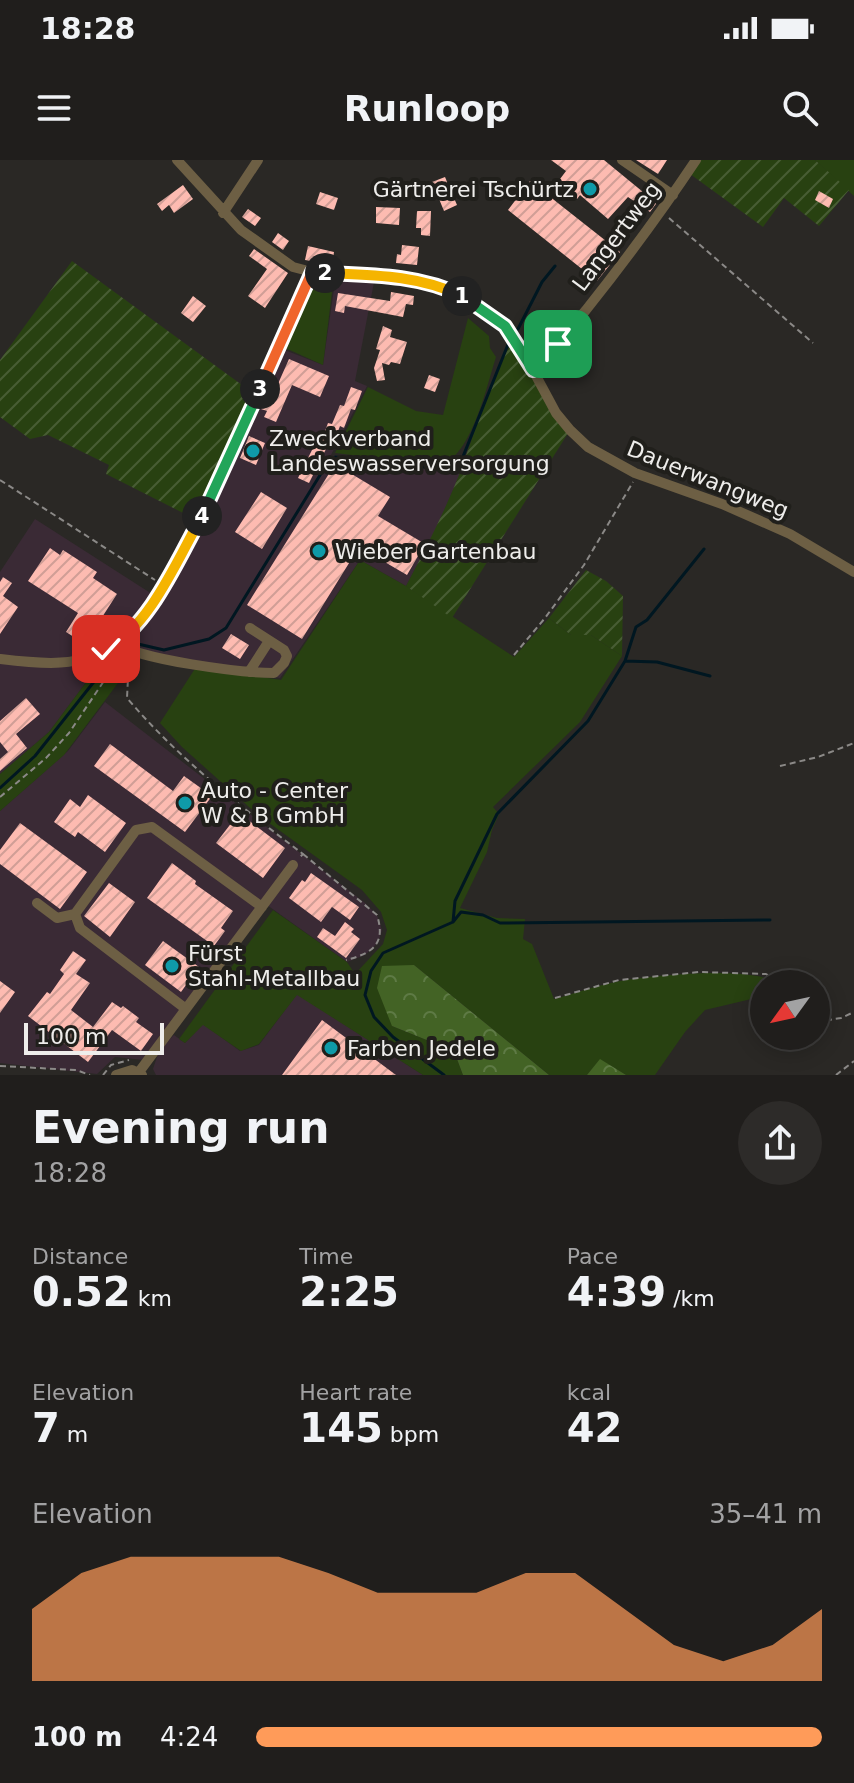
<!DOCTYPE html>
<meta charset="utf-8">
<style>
:root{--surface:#201e1c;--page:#2d2b29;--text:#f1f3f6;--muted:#a2a2a3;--line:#3d3c3b;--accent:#ff9b59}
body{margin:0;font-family:"DejaVu Sans",sans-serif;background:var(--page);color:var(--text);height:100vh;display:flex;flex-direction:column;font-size:30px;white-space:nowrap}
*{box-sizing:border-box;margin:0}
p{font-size:26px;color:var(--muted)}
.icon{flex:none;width:44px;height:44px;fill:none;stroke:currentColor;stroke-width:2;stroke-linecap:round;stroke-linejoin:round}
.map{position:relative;height:915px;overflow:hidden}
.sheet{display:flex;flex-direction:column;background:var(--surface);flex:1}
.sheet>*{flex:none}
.needle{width:52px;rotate:237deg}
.tools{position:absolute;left:750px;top:810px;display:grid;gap:16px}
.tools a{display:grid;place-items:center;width:80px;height:80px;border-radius:50%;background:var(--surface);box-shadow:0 4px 20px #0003,0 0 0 2px var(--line);font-size:40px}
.scale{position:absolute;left:24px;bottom:20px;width:140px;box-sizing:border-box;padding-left:8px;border:4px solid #eeedeb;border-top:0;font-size:22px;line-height:28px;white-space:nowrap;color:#eeedeb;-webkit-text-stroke:6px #201f1b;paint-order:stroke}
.pin{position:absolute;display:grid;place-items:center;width:68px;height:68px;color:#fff;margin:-34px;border-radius:16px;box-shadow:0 4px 12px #0006}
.km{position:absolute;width:40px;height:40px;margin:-20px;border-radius:50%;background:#222;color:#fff;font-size:22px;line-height:40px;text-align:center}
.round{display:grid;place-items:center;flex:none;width:84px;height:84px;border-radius:42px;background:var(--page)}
.head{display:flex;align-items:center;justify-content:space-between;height:136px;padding:0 32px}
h1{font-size:44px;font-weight:600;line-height:60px}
.metrics{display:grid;grid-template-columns:repeat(3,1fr);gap:12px;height:136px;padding:8px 32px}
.metrics div{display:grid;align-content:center}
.metrics b{font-size:40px;font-weight:600}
.metrics small{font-size:22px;font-weight:400}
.metrics p{font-size:22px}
.chart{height:224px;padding:16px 32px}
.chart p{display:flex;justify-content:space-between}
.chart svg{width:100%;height:144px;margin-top:8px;fill:var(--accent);opacity:.7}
ul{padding:0 32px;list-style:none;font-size:26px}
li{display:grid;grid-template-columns:128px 96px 1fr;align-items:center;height:60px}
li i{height:20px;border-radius:10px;background:var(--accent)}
.status{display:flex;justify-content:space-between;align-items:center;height:56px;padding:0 40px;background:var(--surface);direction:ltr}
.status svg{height:22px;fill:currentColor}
header{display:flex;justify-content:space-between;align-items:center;height:104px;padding:0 32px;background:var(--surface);font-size:36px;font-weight:600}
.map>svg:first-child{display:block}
.commercial{fill:#3a2a35}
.grass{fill:#284111}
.forest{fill:url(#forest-crowns)}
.garden{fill:url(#garden-furrows)}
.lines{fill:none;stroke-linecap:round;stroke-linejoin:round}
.stream{stroke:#001721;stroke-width:3}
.building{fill:url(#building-hatch)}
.path{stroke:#8b8987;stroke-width:2;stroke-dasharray:6 4;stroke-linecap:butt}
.minor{stroke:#6d5f44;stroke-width:10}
.split-1-casing{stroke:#fff;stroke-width:16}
.split-2-casing{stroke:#fff;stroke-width:16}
.split-3-casing{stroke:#fff;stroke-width:16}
.split-4-casing{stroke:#fff;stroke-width:16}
.split-5-casing{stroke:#fff;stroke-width:16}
.split-1{stroke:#22a559;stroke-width:10}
.split-2{stroke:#f5b400;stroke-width:10}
.split-3{stroke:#f0652b;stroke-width:10}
.split-4{stroke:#22a559;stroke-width:10}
.split-5{stroke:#f5b400;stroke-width:10}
.culture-dot{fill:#0f9aa8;stroke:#201f1b;stroke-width:3}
.labels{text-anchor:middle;stroke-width:8;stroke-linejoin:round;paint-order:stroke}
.poi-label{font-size:22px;fill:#eeedeb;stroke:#201f1b;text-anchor:start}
.street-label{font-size:22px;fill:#eeedeb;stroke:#201f1b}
</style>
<div class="status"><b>18:28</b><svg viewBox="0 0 49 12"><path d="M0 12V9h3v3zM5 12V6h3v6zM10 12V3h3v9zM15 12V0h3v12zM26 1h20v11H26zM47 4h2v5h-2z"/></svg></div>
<header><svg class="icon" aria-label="menu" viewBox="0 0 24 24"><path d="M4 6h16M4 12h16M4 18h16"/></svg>Runloop<svg class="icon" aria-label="search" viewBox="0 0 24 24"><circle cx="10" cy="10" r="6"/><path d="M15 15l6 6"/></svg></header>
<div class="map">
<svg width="854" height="915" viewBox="0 0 854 915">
<defs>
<pattern id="forest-crowns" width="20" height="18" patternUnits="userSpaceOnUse" patternTransform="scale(2)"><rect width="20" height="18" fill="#436325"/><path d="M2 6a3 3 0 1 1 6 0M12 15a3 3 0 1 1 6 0" fill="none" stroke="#5e7a45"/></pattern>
<pattern id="garden-furrows" width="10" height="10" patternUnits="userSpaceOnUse" patternTransform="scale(2)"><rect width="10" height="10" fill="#284111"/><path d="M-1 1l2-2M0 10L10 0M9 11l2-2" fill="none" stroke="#485d34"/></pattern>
<pattern id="building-hatch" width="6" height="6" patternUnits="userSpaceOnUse" patternTransform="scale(2)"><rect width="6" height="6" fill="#fdbbb1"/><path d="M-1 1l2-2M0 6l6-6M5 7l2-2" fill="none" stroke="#d09e96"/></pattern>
</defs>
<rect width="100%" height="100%" fill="#2a2825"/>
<!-- commercial -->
<path class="commercial" d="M336,115L375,117L355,221L367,226L331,295L460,314L435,372L406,426L360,400L280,518L139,496L131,475L143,462L282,189L323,205Z
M35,359L152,434L137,455L116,476L84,496L90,517L49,572L0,614V412Z
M105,542L365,743L377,755L382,770L378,783L365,795L347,802L267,745L144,900L115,897L97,914L0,903V651L68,591Z
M297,834L423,915H156L153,909L160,888L174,875L185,883L203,864L240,891L259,885Z"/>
<!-- grass -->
<path class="grass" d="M815,0H854V36Z
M323,117L324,122L333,124L323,205L283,187L309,125L315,118Z
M468,158L489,176L490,188L496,197C487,225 470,304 436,305L335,293L368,227L416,251L443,255Z
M360,400L406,426L514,497L549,458L571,475H591L622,496L580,562L493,647L499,654L492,670L487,692L460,748L497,758L525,759L523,779L532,784L554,839C576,833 598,825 620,821C653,815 755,805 779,824H764V836L705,850L685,872L655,915H626L600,900L587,915H549L414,805L392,866L454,891L463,915H423L297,835L259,884L241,891L203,865L185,883L179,879L273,750L347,802L355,814L383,784L387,770L381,752L362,730L258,655L182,587L160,563L196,507L281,520Z
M112,493L127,511L64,595L0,651V614L49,572L90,517L87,507Z"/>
<!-- forest -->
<path class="forest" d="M414,805L549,915H463L454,891L392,866L377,828L382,806Z
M600,899L626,915H587Z"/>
<!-- garden -->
<path class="garden" d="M699,0H815L849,30L819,66L784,38L763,67L690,14Z
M72,101L257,236L199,361L106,314L109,305L48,275L30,279L0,257V200Z
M514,178L570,270L452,458L406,426C425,390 444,353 459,315C477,269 488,220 514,178Z
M586,410L606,421L623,436L622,496L591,475H571L549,458Z"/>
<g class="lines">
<!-- stream -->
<path class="stream" d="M518,169L542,122L555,106
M138,484L164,490L209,479L226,468L325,307L335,297L443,309L460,304L509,182
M625,501L657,502L710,516
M0,628L35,596L112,499
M453,762L461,752L483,755L500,763L770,760
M444,915L393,877L374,857L365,835L371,811L383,793L453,762L455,741L497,654L588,561L625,501L636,467L647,460L704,389"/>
</g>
<!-- building -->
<path class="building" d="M551,0H604L643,32L647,27L661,37L650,52L628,37L608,59L580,35L577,39L557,23L566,11Z
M636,0H667L658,14Z
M445,17L457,45L444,51L432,22Z
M530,21L620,92L597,121L508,50Z
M183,25L193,39L174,53L169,45L162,51L157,44Z
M819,31L833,39L829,48L815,40Z
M320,32L338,38L334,50L316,44Z
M376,47L400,48L399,65L376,63Z
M248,49L261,58L255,66L242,57Z
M417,51H431L430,76L421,75V68H416Z
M278,73L289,81L283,90L272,82Z
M402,85L419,87L417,105L396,103L397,94L401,95Z
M308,86L334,92L332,105L305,100Z
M254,89L288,113L265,148L248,136L267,109L249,96Z
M391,132L414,136L413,145L406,144L403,157L345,146L344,153L335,151L338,133L390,141Z
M193,136L206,146L193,162L181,153Z
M383,166L392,170L390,177L407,182L400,204L391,202L389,205L382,203L385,220L377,221L374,208L380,190L376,189Z
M289,199L329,216L320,237L292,225L276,262L264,257L267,251L261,249L268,232L273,235Z
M429,215L440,219L435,232L424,228Z
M351,227L362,231L355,250L351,249L344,268L340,266L332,287L328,285L309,323L298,318L317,280L321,282L328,263L332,264L340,245L344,246Z
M249,276L265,283L256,305L240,298Z
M335,304L390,337L378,356L425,384L407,415L359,387L302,479L247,445Z
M261,332L287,348L262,389L235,372Z
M50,388L60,395L63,390L97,412L93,418L117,434L97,465L89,460L77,479L66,472L78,453L28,421Z
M3,417L12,423L3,436L18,447L0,474V422Z
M231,474L249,485L240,499L222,488Z
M26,538L40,554L16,574L27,588L0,611V599L8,592L0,582V561Z
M110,584L173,631L184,616L212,636L185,672L94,606Z
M88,635L126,663L105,692L78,672L75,677L54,662L70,639L80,647Z
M239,653L285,688L263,718L216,683Z
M20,663L87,712L60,749L0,704V690Z
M172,703L196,721L195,724L233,751L221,768L225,771L214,786L147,738Z
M311,713L359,747L350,760L332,747L321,762L289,738L302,720L305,722Z
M109,723L135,742L110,777L84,756Z
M345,762L354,769L351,772L360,779L346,798L317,777L323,768L335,776Z
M163,781L199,807L181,832L145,805Z
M73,791L86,800L76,814L90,823L71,850L93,867L112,842L121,848L123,846L139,858L136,862L153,874L141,891L112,870L88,902L28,856L47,832L50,834L64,814L60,810Z
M0,821L15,832L0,853Z
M322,860L396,915H282Z"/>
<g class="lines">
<!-- path -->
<path class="path" d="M669,58L813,183
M0,320L155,420
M514,495L545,458L584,405L633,322
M118,504L128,518L127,538C178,598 241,647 303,694L299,698
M780,606L818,597L854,583
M0,637L46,598L69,573L116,503L118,504L120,496
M303,694L377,755C386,784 373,793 346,800
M555,838L619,820L699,812L766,814L782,824
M816,862L841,858L854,852
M0,906L76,910L90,915
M103,915L111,905L129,900
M836,915L854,901"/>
<!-- minor -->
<path class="minor" d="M177,0L241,70L293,107L312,112L371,115L425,122L472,141L505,166L527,199L556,253L570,270L588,287L635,313L722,344L790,374L854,412
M622,0L673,35
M223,53L258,0
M533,210C554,193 569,170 586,150C625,101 662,51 696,0
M117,483C138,500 244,513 274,513L284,503L287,496L284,490L250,468
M0,499C41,504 81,509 117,483C146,463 165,424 181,394C231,303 270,207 312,112
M249,512L269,481
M37,743L57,758L75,754
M186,849L80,768L75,754L136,670L152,667L262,747
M139,912L293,705
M116,915L132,910L142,915"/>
</g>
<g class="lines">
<defs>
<path id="split-1" d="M462,136L505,166L533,210L558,184"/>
<path id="split-2" d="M325,113C372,115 420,115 462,136"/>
<path id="split-3" d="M260,229L312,112L325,113"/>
<path id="split-4" d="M202,356L260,229"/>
<path id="split-5" d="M106,489C150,467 178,398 202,356"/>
</defs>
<!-- split-1 casing -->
<use href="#split-1" class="split-1-casing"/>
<!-- split-2 casing -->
<use href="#split-2" class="split-2-casing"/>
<!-- split-3 casing -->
<use href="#split-3" class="split-3-casing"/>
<!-- split-4 casing -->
<use href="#split-4" class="split-4-casing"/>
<!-- split-5 casing -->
<use href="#split-5" class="split-5-casing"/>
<!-- split-1 -->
<use href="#split-1" class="split-1"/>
<!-- split-2 -->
<use href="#split-2" class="split-2"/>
<!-- split-3 -->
<use href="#split-3" class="split-3"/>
<!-- split-4 -->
<use href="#split-4" class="split-4"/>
<!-- split-5 -->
<use href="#split-5" class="split-5"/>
</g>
<!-- markers -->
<g class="culture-dot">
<circle cx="590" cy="29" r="8"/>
<circle cx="253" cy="291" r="8"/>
<circle cx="319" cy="391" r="8"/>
<circle cx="185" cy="643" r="8"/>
<circle cx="172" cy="806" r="8"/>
<circle cx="331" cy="888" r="8"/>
</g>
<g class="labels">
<!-- poi labels -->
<g class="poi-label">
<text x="574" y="37" text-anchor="end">Gärtnerei Tschürtz</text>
<text x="269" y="286">Zweckverband<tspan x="269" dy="25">Landeswasserversorgung</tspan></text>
<text x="335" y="399">Wieber Gartenbau</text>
<text x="201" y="638">Auto - Center<tspan x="201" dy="25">W &amp; B GmbH</tspan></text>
<text x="188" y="801">Fürst<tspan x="188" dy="25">Stahl-Metallbau</tspan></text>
<text x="347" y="896">Farben Jedele</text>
</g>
<!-- street labels -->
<g class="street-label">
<text transform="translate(616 76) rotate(-53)" y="8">Langertweg</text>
<text transform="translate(708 319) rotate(22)" y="8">Dauerwangweg</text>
</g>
</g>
</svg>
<div class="tools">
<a><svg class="needle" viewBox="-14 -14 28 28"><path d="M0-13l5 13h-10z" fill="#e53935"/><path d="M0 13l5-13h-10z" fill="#a2a2a3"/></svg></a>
</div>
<div class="scale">100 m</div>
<div class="pin" style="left:558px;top:184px;background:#1e9e55"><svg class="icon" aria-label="arrive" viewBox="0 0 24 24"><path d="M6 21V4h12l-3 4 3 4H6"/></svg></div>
<div class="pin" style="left:106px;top:489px;background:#d93025"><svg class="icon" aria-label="check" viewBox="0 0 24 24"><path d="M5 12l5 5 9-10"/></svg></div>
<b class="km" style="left:462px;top:136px">1</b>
<b class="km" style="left:325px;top:113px">2</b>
<b class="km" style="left:260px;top:229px">3</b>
<b class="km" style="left:202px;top:356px">4</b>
</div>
<section class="sheet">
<div class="head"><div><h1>Evening run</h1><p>18:28</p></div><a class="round"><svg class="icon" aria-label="share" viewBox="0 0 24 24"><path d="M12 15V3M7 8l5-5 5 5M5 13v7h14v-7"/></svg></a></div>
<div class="metrics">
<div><p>Distance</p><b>0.52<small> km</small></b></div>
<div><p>Time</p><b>2:25</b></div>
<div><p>Pace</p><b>4:39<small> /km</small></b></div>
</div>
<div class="metrics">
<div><p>Elevation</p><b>7<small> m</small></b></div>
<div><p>Heart rate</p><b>145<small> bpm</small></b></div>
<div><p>kcal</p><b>42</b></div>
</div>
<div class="chart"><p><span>Elevation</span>35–41 m</p>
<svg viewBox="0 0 160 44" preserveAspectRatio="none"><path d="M0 44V22L10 11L20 6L30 6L40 6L50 6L60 11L70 17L80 17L90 17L100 11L110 11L120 22L130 33L140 38L150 33L160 22V44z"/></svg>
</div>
<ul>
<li><b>100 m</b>4:24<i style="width:100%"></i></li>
</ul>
</section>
